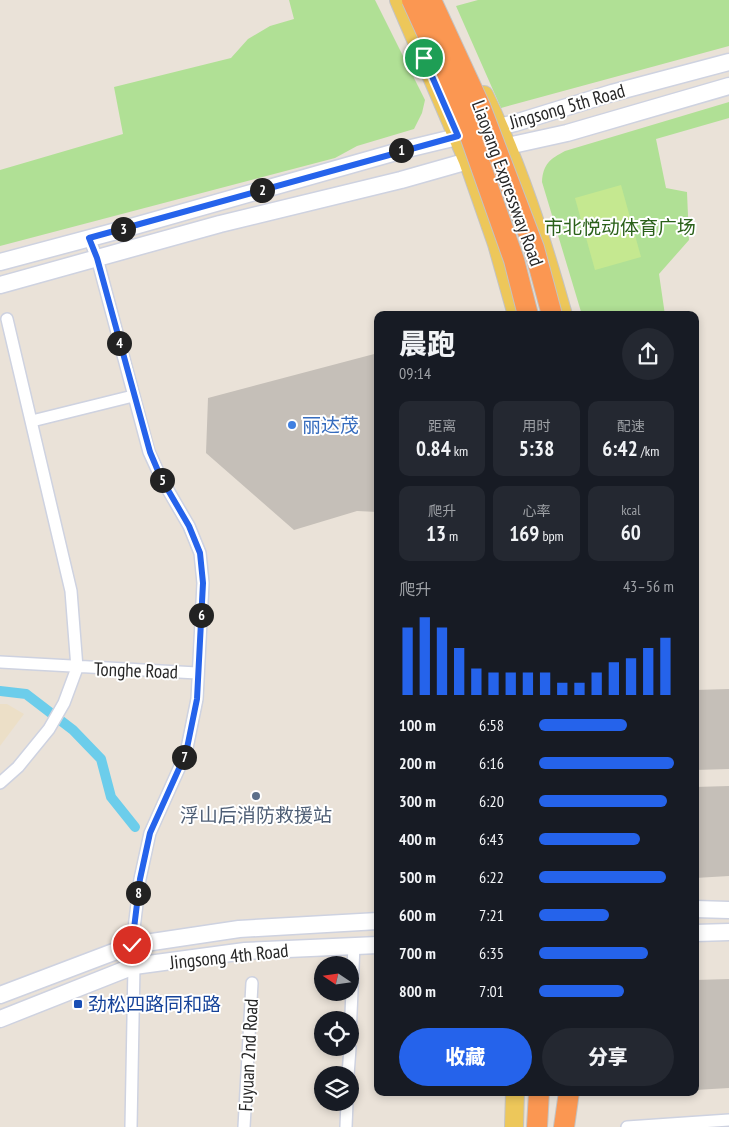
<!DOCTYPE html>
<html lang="zh">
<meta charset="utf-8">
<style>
:root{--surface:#171b24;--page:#242831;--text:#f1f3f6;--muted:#9ea1a6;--accent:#2563eb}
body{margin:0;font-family:"PT Sans Narrow","Noto Sans SC",sans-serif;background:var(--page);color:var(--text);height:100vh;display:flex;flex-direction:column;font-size:19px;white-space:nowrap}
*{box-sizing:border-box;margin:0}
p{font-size:16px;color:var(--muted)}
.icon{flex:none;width:28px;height:28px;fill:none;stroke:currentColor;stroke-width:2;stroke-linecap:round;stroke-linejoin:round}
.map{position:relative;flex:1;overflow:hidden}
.panel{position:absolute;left:374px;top:311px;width:325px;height:785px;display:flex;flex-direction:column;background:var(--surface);border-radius:10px;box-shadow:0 2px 8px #0003}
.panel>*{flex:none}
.needle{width:32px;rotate:283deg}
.fabs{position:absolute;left:314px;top:956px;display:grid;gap:10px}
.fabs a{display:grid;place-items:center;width:45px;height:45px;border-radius:50%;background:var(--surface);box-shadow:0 2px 8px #0003;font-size:25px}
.pin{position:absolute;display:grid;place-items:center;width:42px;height:42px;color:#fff;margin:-21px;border:2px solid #fff;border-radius:50%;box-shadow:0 1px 5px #0007}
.km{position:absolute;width:25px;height:25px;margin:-12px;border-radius:50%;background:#222;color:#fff;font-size:14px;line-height:25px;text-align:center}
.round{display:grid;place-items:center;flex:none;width:52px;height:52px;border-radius:26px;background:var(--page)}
.headline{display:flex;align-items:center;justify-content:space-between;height:85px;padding:0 25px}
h1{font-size:28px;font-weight:800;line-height:38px}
.metrics{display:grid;grid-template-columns:repeat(3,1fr);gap:8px;height:85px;padding:5px 25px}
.metrics div{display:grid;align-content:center;border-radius:10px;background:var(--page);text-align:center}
.metrics b{font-size:21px;font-weight:800}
.metrics small{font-size:14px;font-weight:400}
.metrics p{font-size:14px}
.chart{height:140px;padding:10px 25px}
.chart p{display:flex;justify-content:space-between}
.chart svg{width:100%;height:90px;margin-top:5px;stroke:var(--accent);stroke-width:6}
.button{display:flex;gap:10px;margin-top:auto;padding:10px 25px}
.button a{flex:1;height:58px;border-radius:30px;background:var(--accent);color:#fff;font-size:20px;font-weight:800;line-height:58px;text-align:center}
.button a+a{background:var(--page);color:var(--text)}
ul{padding:0 25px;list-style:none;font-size:16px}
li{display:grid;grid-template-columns:80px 60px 1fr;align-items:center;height:38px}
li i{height:12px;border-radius:6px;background:var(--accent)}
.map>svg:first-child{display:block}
.education{fill:#ecdfc7}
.green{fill:#b0e095}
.pitch{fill:#c5e890}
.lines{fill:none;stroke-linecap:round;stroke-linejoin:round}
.canal{stroke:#6ccdeb;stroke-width:10}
.building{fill:#c5bfb8}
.street-casing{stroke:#ced2e0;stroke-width:14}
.secondary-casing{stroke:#ced2e0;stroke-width:19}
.primary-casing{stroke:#c3c3c3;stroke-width:20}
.highway-casing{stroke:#c3c3c3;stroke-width:22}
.street{stroke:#fff;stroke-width:11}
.secondary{stroke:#fff;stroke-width:16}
.primary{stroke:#edc75a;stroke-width:18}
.highway{stroke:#fb9752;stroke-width:20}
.highway-bridge-casing{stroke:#c3c3c3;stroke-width:22;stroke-linecap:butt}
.highway-bridge{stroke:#fb9752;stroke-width:20}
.route-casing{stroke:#fff;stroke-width:10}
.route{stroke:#2563eb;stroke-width:6}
.shop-dot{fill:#3f7fe0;stroke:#fff;stroke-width:2}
.service-dot{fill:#5c6f8a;stroke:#fff;stroke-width:2}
.transit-dot{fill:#1a4fb4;stroke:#fff;stroke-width:2}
.labels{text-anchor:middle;stroke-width:4;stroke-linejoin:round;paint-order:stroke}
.street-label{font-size:19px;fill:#272727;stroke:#fff}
.park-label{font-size:19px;fill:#2b611a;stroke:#fff}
.shop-label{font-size:19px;fill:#366cbe;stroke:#fff;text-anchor:start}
.service-label{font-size:19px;fill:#4e5e75;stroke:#fff}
.transit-label{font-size:19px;fill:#164399;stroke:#fff;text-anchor:start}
</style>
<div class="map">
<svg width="729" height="1127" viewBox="0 0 729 1127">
<rect width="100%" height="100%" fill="#eae2d8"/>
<!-- education -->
<path class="education" d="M0,704H7L24,714L0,746Z"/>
<!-- green -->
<path class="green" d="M289,0H375L425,100L422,113L414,129L357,146L335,158L0,246V170L123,134L114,87L231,58L248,39L270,26L294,19Z
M478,0H729V46L501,108L456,6Z
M729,102V118L656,139L666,188L687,192L689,240L659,274L665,315H582L542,182C543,164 550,159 565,151Z"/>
<!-- pitch -->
<path class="pitch" d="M621,185L641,257L595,270L575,198Z"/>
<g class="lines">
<!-- canal -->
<path class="canal" d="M0,691L26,694L73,730L101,759L111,797L135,827"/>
</g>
<!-- building -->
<path class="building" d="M378,353V512L357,511L294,530L206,453L208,398Z
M729,689V769L695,770V690Z
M729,786V876L695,878V787Z
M729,979V1088L695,1090V980Z"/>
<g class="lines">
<defs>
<path id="street" d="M89,238L97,258L149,452L161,478L189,526L200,553L203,583L197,699L186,753L150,833L140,879L132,945L134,966L131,1127
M32,421L133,396
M0,662L197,673
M0,783L18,767L49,729L64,703L77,668L71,591L7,319
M350,1037L354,945
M348,1075L350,1048
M244,1127L252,983
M346,1127L347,1102
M627,1127L729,1120"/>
<path id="secondary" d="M0,262L124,229L403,150L515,123L612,93L729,62
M0,285L220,224L401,180L468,161L508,146L567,133L729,86
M695,909L729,910
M695,933L729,932
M0,995L132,945L239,929L378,921
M0,1019L134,966L245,951L378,945"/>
<path id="primary" d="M399,0L468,161L497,244L517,315
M484,95C518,165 542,240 563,315
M514,1127L515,1092"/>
<path id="highway" d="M537,1127L539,1092
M564,1127L569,1092"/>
</defs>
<!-- street casing -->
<use href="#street" class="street-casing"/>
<!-- secondary casing -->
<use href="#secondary" class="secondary-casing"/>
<!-- primary casing -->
<use href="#primary" class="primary-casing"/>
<!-- highway casing -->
<use href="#highway" class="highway-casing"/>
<!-- street -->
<use href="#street" class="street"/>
<!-- secondary -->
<use href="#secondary" class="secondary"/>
<!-- primary -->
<use href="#primary" class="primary"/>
<!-- highway -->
<use href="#highway" class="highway"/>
<defs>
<path id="highway-bridge" d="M412,0L457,99L514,260L528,315
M431,0L480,106L534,248L552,315"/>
</defs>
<!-- highway-bridge casing -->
<use href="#highway-bridge" class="highway-bridge-casing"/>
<!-- highway-bridge -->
<use href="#highway-bridge" class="highway-bridge"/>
</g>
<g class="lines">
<defs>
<path id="route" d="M132,945L140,879L150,833L186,753L197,699L203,583L200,553L189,526L161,478L150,452L97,258L89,238L458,136L424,58"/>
</defs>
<!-- route casing -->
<use href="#route" class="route-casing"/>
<!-- route -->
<use href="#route" class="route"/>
</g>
<!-- markers -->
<circle class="shop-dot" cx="292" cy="425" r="5"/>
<circle class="service-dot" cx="256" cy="796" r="5"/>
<rect class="transit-dot" x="73" y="999" width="10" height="10" rx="2.5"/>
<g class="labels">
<!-- street labels -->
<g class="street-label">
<text transform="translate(567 106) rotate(-16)" y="7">Jingsong 5th Road</text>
<text transform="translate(508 183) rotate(70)" y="7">Liaoyang Expressway Road</text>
<text transform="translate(136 670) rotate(2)" y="7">Tonghe Road</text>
<text transform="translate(229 956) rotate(-6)" y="7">Jingsong 4th Road</text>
<text transform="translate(248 1055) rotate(-87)" y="7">Fuyuan 2nd Road</text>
</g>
<!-- park labels -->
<g class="park-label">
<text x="620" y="234">市北悦动体育广场</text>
</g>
<!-- shop labels -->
<g class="shop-label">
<text x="302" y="432">丽达茂</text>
</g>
<!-- service labels -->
<g class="service-label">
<text x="256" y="822">浮山后消防救援站</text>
</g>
<!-- transit labels -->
<g class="transit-label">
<text x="88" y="1011">劲松四路同和路</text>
</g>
</g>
</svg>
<div class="fabs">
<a><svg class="needle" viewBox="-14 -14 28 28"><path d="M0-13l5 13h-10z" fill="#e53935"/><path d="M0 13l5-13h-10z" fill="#9ea1a6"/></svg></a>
<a><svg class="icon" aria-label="locate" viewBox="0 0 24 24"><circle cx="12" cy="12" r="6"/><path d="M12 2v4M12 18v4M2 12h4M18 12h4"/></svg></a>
<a><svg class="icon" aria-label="layers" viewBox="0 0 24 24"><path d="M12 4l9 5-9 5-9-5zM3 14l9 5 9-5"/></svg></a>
</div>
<div class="pin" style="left:424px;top:58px;background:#1e9e55"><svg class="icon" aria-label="arrive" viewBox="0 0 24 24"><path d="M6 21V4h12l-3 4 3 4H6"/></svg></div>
<div class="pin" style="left:132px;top:945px;background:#d93025"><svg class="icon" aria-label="check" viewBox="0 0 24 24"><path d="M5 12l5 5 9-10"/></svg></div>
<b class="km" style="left:401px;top:150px">1</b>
<b class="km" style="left:262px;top:190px">2</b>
<b class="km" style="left:123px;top:229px">3</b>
<b class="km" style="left:119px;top:343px">4</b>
<b class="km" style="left:162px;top:480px">5</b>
<b class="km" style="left:201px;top:615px">6</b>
<b class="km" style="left:184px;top:757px">7</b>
<b class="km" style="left:138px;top:893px">8</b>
<section class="panel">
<div class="headline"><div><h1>晨跑</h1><p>09:14</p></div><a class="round"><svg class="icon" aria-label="share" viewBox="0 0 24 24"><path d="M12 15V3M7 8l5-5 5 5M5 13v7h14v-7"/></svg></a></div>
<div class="metrics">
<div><p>距离</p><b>0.84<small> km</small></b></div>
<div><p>用时</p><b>5:38</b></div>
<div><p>配速</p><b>6:42<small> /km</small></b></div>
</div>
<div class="metrics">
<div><p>爬升</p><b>13<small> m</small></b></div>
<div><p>心率</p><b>169<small> bpm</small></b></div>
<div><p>kcal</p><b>60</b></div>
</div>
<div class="chart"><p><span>爬升</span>43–56 m</p>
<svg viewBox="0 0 160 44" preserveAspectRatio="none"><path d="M5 44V11M15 44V6M25 44V11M35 44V21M45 44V31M55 44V33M65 44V33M75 44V33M85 44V33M95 44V38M105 44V38M115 44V33M125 44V28M135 44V26M145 44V21M155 44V16"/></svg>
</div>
<ul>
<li><b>100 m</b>6:58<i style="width:65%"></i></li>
<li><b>200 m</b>6:16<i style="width:100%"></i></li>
<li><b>300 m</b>6:20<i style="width:95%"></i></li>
<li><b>400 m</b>6:43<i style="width:75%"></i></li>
<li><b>500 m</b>6:22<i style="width:94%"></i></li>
<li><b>600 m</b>7:21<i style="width:52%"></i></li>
<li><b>700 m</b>6:35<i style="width:81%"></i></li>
<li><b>800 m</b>7:01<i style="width:63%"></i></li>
</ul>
<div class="button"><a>收藏</a><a>分享</a></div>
</section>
</div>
